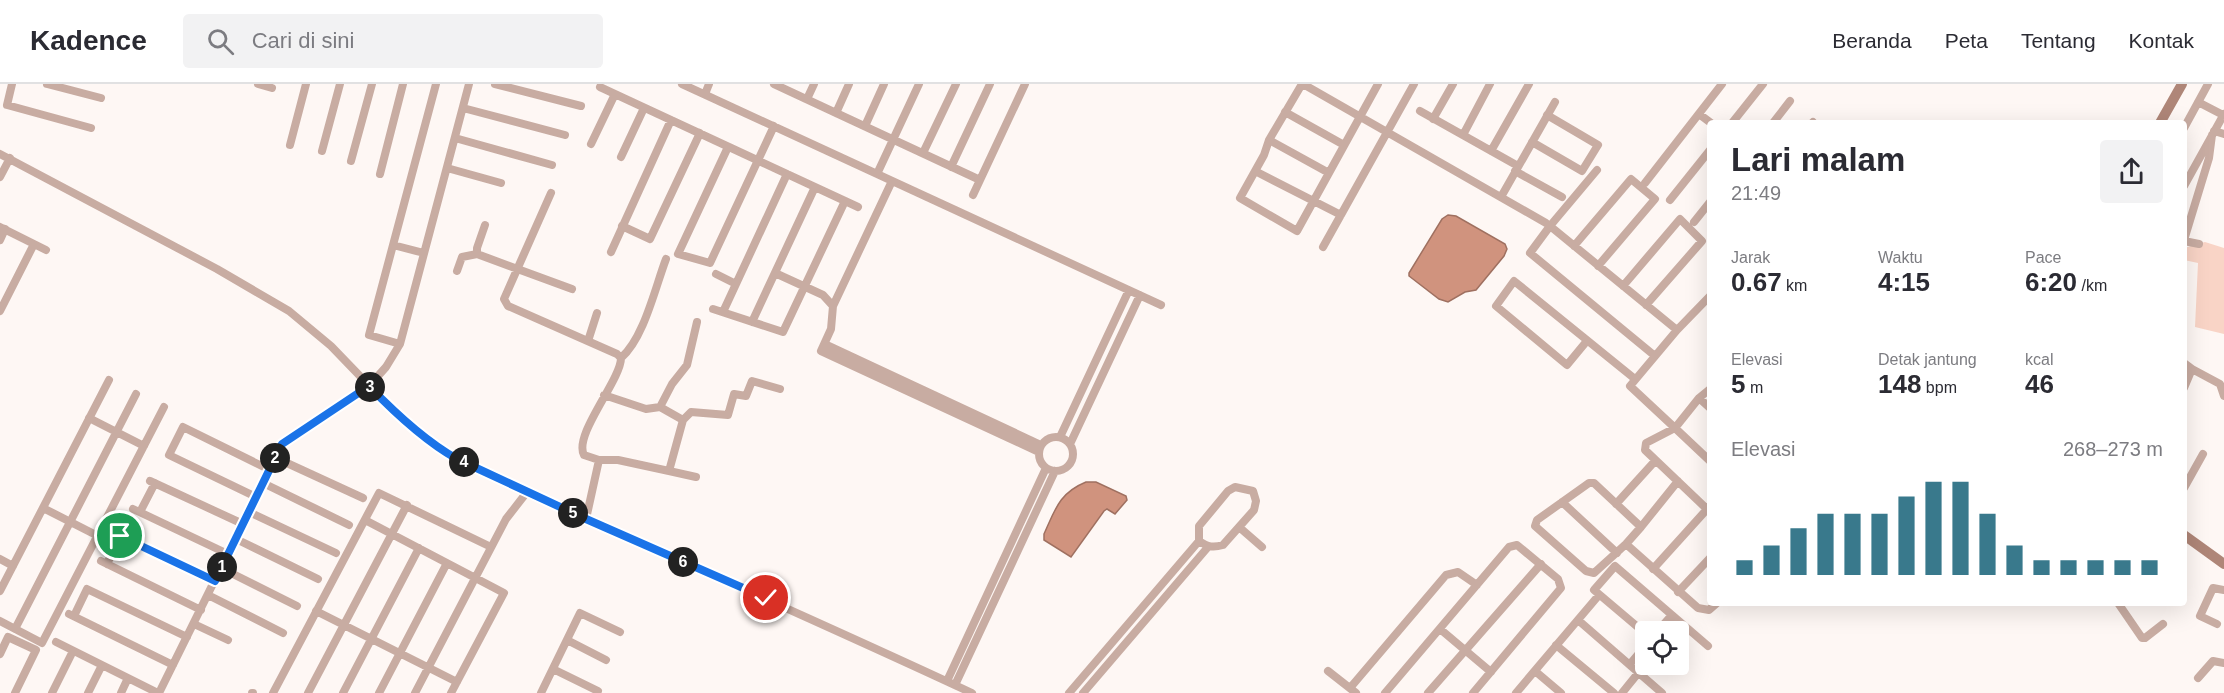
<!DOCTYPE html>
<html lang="id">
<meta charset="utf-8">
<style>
:root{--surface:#fff;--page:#f2f2f3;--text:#2b2b33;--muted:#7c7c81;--line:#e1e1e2;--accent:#39798c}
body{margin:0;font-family:Arial,sans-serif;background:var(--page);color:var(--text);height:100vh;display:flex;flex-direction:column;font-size:22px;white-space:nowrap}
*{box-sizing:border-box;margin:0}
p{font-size:20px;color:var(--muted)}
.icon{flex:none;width:33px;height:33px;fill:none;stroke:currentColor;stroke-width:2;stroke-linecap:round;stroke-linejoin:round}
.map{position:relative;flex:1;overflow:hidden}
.panel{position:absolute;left:1707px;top:36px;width:480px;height:486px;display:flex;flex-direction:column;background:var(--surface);border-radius:6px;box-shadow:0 6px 24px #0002}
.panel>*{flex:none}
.buttons{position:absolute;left:1635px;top:537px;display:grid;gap:12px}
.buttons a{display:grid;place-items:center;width:54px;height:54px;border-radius:6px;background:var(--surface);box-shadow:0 6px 24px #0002;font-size:30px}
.pin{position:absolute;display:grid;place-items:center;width:51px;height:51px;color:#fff;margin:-26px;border:3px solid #fff;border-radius:50%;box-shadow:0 2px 6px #0007}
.km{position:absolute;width:30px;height:30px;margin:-15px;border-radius:50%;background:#222;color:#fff;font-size:16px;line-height:30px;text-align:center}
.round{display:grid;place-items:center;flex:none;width:63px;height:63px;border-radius:6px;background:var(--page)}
.head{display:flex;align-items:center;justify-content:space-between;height:102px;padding:0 24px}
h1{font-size:33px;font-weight:700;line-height:45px}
.stats{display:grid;grid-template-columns:repeat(3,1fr);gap:9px;height:102px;padding:6px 24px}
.stats div{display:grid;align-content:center}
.stats b{font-size:26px;font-weight:700}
.stats small{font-size:16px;font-weight:400}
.stats p{font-size:16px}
.chart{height:168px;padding:12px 24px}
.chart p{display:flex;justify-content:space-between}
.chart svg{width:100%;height:108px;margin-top:6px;stroke:var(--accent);stroke-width:6}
header{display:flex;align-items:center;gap:36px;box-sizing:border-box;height:84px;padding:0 30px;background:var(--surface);border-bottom:2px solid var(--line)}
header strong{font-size:28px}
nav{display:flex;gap:33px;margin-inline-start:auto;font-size:21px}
.search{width:420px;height:54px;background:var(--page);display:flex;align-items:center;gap:15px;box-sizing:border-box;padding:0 21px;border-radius:6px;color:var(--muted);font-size:22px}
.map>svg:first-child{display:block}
.green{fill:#f9d4c6}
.water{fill:#d0937e;stroke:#9f7060;stroke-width:1.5}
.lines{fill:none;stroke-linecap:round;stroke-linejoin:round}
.street{stroke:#c8aca2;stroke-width:8}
.secondary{stroke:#af8678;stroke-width:10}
.route-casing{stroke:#fff;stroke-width:12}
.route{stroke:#1a73e8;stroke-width:8}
</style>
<header>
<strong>Kadence</strong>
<div class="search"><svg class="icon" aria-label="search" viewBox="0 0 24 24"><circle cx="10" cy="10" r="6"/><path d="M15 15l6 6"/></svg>Cari di sini</div>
<nav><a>Beranda</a><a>Peta</a><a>Tentang</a><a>Kontak</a></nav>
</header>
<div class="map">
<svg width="2224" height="609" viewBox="0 0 2224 609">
<rect width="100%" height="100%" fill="#fef7f4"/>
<!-- green -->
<path class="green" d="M2205,158L2224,164V250L2195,243L2198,179L2184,176V164Z"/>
<!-- water -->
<path class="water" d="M1448,131L1456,132L1505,160L1507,165L1504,172L1476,206L1465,208L1448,218L1439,215L1409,192V189L1442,135Z
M1086,398H1096L1126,412L1127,416L1115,430L1107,425L1104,427L1071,473L1044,456V450C1055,426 1059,409 1086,398Z"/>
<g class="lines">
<!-- street -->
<path class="street" d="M12,0L7,21L91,44
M47,0L101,14
M258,0L272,4
M495,0L581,22
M682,0L1161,221
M774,0L980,96
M1302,0L1269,56L1264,71L1240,114L1297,147L1378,0
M1303,0L1546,139
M600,3L858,123
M705,10L709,0
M807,15L814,0
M2198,18L2223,31
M463,24L565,51
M1420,27L1518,82
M1285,28L1344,61
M836,29L849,0
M1699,30L1711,39
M1433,35L1453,0
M1732,39L1763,0
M1773,39L1790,17
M1812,39L1813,38
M865,42L884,0
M2184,44L2208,0
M2214,47L2224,50
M1463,51L1490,0
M455,54L552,81
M1269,56L1329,89
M1532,58L1582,87L1598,61L1547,31
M591,60L615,10
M290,61L306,0
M728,63L678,170L710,179L774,42
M322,67L340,0
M1491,67L1529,0
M923,69L956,0
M0,70L217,185L289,227L331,262L384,317L443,367L457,375C628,455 801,529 972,609
M621,73L644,24
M351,77L372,0
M951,83L990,0
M447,84L501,99
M1255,87L1341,131
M1515,87L1562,113
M380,90L403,0
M877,90L919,0
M0,93L10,74
M1645,99L1722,0
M2184,102L2224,30
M551,109L504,215L508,222L617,270L621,274C621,296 573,351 584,371L599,376L586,435
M973,111L1025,0
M1501,113L1555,18
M1670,116L1710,66
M1694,138L1710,118
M485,141L477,164V170L572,205
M622,142L650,155L700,49
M1550,142L1597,86
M0,143L46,166
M0,156L5,145
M2184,156L2209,74L2212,51
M2184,157L2199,160
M393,161L424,169
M1574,162L1631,95L1655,115L1598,182
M1323,163L1414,0
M611,168L671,36
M457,187L462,173L477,170
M775,189L823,211L833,222L831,245L821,267L1039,368
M716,190L736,200
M1623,202L1680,135L1702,157L1646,221
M1710,212L1677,246L1630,302L1675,344L1646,359L1645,366L1710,428
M833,222L892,97
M713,225L783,248L845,117
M0,227L34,160
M723,228L787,90
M752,238L815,103
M588,257L597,229
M1586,258L1567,281L1496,222L1514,197L1635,295
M400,260L369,251L436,0
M825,260L1041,361
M1655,272L1530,169L1550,142L1677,246
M621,274C644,254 655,204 666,175
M2184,279L2192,285L2184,304
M2192,285L2220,300L2224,312
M1710,305L1699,314L1675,344L1710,377
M604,311L646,325L660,323L683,336L691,328L728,331L734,310L746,312L752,297L780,305
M1699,314L1710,324
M660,323L672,300L687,281L697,238
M89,334L144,362
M1039 370a17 17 0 1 1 34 0a17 17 0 1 1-34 0Z
M1060,353L1129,206
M1070,360L1140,211
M276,374L363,414
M599,376H618L669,387L683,336
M669,387L696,393
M150,397L243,440
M263,399L349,441
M1589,399H1594L1641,443L1626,460L1594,489L1586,487L1535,442L1537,436Z
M1235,403L1253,407L1256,417L1254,426L1223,461C1213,464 1208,463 1199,457V442L1228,407Z
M2184,404L2203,370
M256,413L169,371L183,343L270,386
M1562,418L1617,469
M1616,420L1655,377
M43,424L98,452
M133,425L228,470
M140,428L155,399
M249,428L336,469
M365,436L504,509L451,609
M1239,443L1262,463
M1641,443L1678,397
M236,455L318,495
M1626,460L1698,524L1709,526L1717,519
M0,475L13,482
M101,477L201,526
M107,480L120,452L215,497
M221,484L297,522
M1653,485L1709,423
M0,507L109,296
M1678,508L1710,474
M208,511L283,549
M2118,519L2142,554H2145L2163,540
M316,527L457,598
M69,530L173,581
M74,532L87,505L187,553
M1578,536L1662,609
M0,537L42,559L164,323
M194,540L228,556
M2217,540L2200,532L2213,504L2224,506
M15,545L136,310
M1440,545L1491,588
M1657,548L1672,531
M1646,550L1594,506L1615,482L1708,562
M567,556L606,576
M56,558L158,609
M1556,561L1614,609
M0,570L8,553L36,566L15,609
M1630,580L1646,561
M553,585L598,607
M1328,587L1356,609
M1535,587L1561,609
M2198,594L2213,577L2224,579
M947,597L1046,384
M955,601L1055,387
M1350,604L1446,491L1458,488L1477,501
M52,609L73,567
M88,609L102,581
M121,609L128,594
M159,609L282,360L369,302L386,283L400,260L469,0
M252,609H253
M273,609L379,409L491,463
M308,609L407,421
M343,609L419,464
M379,609L447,479
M415,609L506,435L527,408
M541,609L580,529L620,548
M1069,609L1199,457
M1083,609L1208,463
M1385,609L1509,463L1517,461L1558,495L1561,504L1473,609
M1428,609L1541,480
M1516,609L1599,511
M1622,609L1639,588"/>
<!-- secondary -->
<path class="secondary" d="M2160,39L2182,0
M2184,451L2224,480"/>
</g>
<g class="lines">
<defs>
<path id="route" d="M120,452L215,497L282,360L369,302C395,329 425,357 457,375L586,435L766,514"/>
</defs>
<!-- route casing -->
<use href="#route" class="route-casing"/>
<!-- route -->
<use href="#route" class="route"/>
</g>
</svg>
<div class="buttons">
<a><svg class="icon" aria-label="locate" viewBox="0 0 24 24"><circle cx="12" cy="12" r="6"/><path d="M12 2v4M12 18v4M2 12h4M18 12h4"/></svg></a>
</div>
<div class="pin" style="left:120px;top:452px;background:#1e9e55"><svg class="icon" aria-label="arrive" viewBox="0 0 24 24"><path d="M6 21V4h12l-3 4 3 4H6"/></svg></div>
<div class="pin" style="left:766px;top:514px;background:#d93025"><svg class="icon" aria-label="check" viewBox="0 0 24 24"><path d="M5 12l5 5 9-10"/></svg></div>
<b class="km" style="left:222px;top:483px">1</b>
<b class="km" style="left:275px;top:374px">2</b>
<b class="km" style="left:370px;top:303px">3</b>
<b class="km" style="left:464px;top:378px">4</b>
<b class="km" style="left:573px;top:429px">5</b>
<b class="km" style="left:683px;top:478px">6</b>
<section class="panel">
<div class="head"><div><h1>Lari malam</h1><p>21:49</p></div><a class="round"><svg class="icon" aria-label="share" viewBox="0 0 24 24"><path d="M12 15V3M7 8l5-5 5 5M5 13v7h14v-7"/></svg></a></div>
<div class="stats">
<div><p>Jarak</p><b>0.67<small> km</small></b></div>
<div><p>Waktu</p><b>4:15</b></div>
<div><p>Pace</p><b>6:20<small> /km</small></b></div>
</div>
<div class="stats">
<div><p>Elevasi</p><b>5<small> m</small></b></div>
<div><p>Detak jantung</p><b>148<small> bpm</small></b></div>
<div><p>kcal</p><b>46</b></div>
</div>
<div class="chart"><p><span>Elevasi</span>268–273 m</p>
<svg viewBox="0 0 160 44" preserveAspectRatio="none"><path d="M5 44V38M15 44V32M25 44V25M35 44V19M45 44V19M55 44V19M65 44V12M75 44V6M85 44V6M95 44V19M105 44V32M115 44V38M125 44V38M135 44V38M145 44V38M155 44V38"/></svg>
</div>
</section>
</div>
